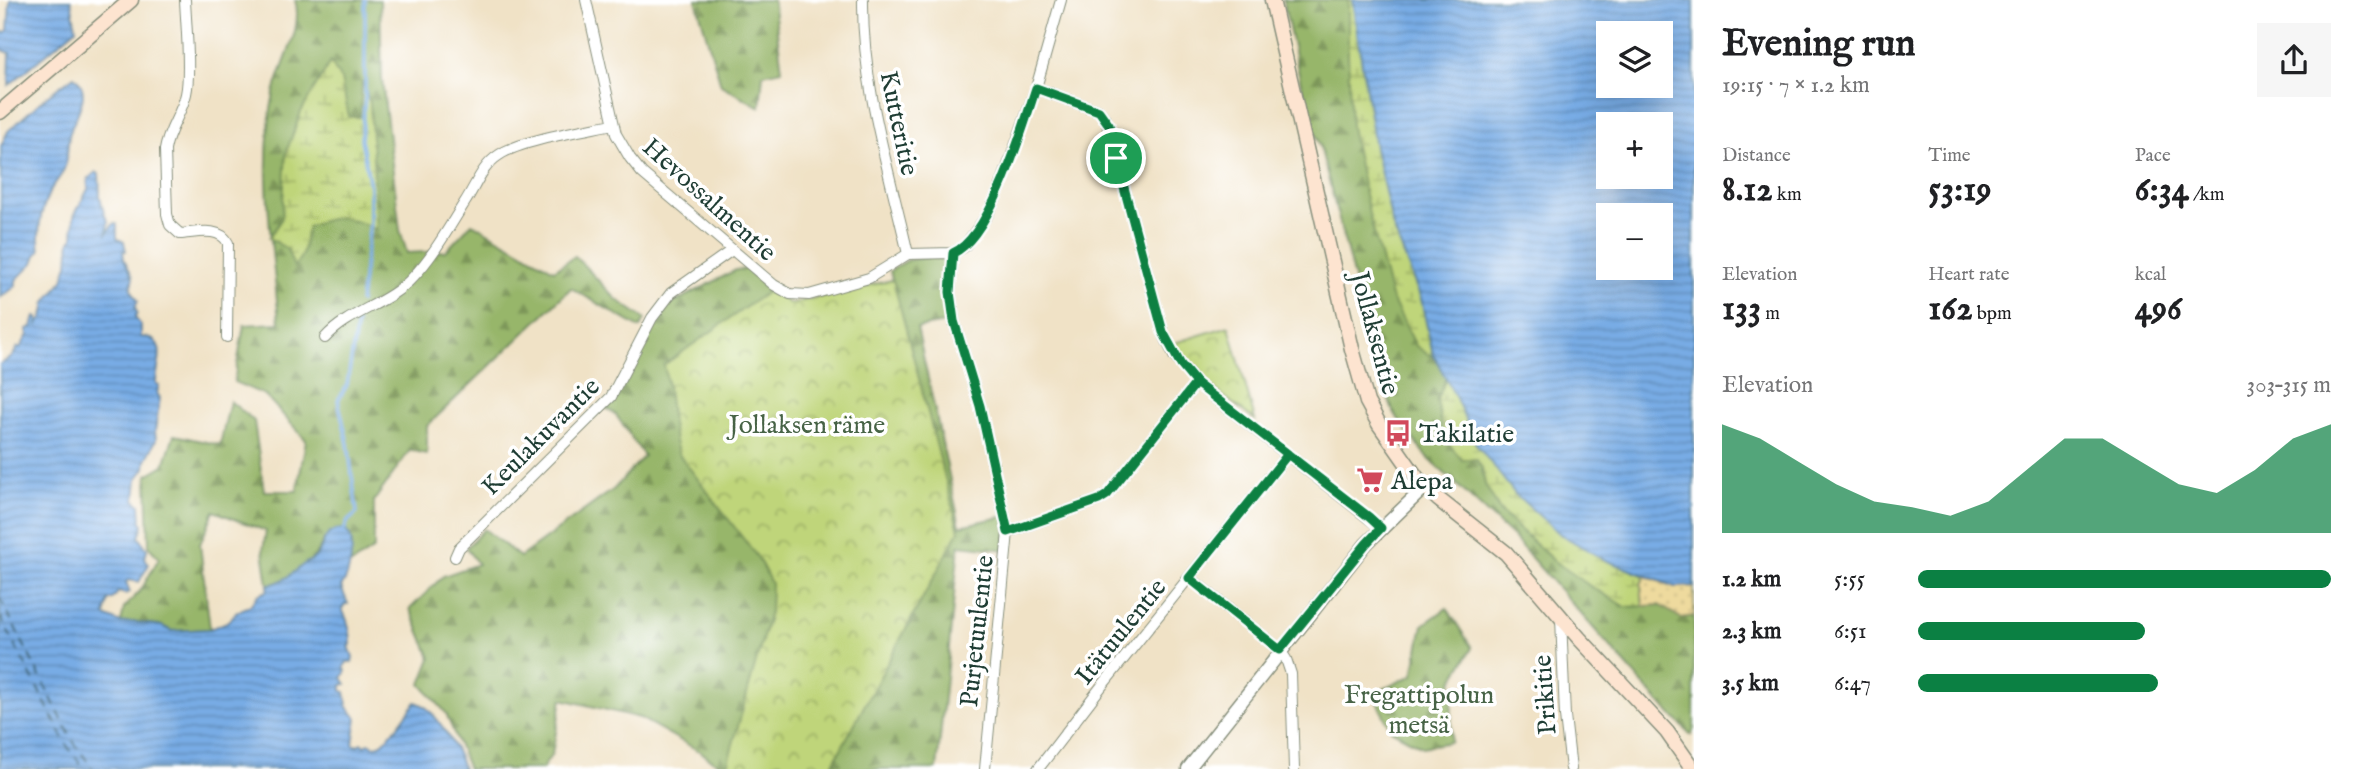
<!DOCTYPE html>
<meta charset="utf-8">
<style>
:root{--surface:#fff;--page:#f6f6f6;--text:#202124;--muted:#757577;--accent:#0b8043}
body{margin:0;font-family:"IM FELL English",serif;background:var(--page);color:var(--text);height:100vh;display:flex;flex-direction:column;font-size:26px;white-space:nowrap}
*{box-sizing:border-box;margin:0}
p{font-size:23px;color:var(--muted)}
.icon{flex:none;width:38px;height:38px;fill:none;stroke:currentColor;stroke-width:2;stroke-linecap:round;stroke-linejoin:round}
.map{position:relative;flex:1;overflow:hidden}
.panel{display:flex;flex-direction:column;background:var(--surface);width:665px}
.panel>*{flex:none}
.fabs{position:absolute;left:1596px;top:21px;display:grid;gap:14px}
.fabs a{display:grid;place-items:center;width:77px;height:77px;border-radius:0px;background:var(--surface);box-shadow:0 7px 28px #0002;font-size:35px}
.pin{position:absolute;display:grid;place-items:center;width:60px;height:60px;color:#fff;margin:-30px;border:4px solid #fff;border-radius:50%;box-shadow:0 2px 7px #0007}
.round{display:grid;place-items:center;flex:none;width:74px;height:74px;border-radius:0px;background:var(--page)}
.headline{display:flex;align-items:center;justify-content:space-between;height:119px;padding:0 28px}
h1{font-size:38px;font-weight:800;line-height:52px}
.stats{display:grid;grid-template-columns:repeat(3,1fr);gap:10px;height:119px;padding:7px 28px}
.stats div{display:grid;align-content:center}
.stats b{font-size:35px;font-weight:800}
.stats small{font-size:19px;font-weight:400}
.stats p{font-size:19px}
.chart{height:196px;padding:14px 28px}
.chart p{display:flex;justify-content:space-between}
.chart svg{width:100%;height:126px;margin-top:7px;fill:var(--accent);opacity:.7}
ul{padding:0 28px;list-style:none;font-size:23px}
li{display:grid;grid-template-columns:112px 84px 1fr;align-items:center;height:52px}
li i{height:18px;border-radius:9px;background:var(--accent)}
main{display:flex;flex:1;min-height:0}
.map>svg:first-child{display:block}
.forest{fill:url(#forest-firs);stroke:#5b7a4f;stroke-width:2}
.wetland{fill:url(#wetland-marsh);stroke:#6f8957;stroke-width:2}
.sand{fill:url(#sand-dots);stroke:#868c69;stroke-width:2}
.park{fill:url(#park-crowns);stroke:#6f8957;stroke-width:2}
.water{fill:url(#water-rules);stroke:#4c748c;stroke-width:2;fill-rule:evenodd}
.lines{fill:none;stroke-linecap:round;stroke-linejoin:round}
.stream{stroke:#78ace5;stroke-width:3.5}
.ferry{stroke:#3a5e69;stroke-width:2;stroke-dasharray:9 7;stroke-linecap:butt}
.minor-casing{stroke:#88907d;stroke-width:12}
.tertiary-casing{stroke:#88907d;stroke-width:15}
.secondary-casing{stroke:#88907d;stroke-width:17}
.minor{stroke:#fff;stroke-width:10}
.tertiary{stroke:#fff;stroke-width:12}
.secondary{stroke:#fde4d0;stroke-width:14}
.route-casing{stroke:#fff;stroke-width:14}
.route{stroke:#0b8043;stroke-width:9}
.labels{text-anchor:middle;stroke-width:7;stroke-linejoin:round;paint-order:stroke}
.street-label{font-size:26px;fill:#1f3d34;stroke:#fff}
.park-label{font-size:26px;fill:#476346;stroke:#fff}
.poi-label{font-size:26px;fill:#1f3d34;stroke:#fff;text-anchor:start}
</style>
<main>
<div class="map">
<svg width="1694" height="769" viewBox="0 0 1694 769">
<defs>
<pattern id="forest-firs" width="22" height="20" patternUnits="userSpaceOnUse" patternTransform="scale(1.75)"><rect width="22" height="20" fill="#97b66a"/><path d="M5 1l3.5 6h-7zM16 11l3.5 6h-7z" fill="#7b9558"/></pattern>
<pattern id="wetland-marsh" width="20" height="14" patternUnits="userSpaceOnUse" patternTransform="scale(1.75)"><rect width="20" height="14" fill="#bfd57a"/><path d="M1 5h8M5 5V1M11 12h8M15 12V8" fill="none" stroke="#9bae65"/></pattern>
<pattern id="sand-dots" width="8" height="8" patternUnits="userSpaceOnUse" patternTransform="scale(1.75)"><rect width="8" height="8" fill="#eeda9e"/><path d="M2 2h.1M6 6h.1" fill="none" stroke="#ccbc89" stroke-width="1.8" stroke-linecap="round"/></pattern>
<pattern id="park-crowns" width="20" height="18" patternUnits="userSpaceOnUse" patternTransform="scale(1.75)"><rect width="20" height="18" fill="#bfd57a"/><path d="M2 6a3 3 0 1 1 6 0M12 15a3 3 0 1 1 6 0" fill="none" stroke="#9bae65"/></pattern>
<pattern id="water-rules" width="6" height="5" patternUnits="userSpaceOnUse" patternTransform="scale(1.75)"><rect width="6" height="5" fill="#78ace5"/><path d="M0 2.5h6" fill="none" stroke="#628dba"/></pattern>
</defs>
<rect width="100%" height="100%" fill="#fff"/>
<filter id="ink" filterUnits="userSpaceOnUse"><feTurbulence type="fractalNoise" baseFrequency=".0143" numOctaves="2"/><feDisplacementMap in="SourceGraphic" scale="14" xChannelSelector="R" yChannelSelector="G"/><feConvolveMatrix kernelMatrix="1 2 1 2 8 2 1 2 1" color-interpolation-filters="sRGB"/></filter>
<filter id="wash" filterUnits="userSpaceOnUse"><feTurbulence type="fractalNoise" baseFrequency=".00686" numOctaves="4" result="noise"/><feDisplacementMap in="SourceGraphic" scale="28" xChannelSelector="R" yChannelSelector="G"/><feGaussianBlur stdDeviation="1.57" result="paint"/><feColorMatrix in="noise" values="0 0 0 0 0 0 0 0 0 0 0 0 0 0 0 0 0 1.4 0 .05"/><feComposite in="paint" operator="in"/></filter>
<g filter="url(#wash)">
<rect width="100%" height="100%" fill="#f0e2c6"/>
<!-- forest -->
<path class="forest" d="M295,0H380L382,80L400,230L407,253L446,251L472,223L554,270L575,256L616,299L645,319L640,328L571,288L427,426V454L410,450L374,501V549L350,565L352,543L324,539C316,561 291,580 268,585L263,550L266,531L214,511L200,544L210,629L172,631L162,626L134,622L121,623L124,608L141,590L159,558L149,547L147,475L164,465L174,435L220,445L230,401L254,421L264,491H297L306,440L265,395L234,382L244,325L279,323C273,249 258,165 274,93C281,63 304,29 295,0Z
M696,0H773L782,70L763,74L760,107L721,85Z
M1283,0H1348V54L1429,355L1433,354L1446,378L1437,401L1482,468L1485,484L1500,511L1554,561L1590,586L1626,607L1659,605L1681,618L1694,616V728L1691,735L1657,700L1513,537L1426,456L1394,413L1380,380L1320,146L1306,107Z
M931,257L942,259L946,263L950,322L917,328L960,526L1006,516V550L959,545L937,769H725L701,752L640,718L562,699L552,754L542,769H468L446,713L421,684L431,658L410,609L443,576L478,564L466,548L484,529L520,557L614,489L644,456L616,415L606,408L621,390L654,324L667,306L736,270L747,269L770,290L790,304L892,280L890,271L908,260Z
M1447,608L1472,648L1452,682L1451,742L1422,747L1391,730L1373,694L1413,675L1423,625Z"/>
<!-- wetland -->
<path class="wetland" d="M1348,0H1352L1393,227L1421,299L1433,354L1429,355L1416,346L1391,297L1369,214L1351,127L1348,54Z
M330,62L341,79L349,117H360L362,81L370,103L377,230C351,217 335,213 308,227L302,255L294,267L287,249L269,238L282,218L286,153L301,112Z
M1446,378L1456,397L1605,560L1645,576L1641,584L1643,606L1626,607L1590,586L1554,561L1500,511L1485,484L1482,468L1476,459L1462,460L1444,438L1437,401Z"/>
<!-- sand -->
<path class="sand" d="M1645,576L1675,587L1694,586V616L1681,618L1659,605L1643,606L1641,584Z"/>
<!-- park -->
<path class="park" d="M893,280L959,531L830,769H726L770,612L771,583L758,558L678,453C669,424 671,394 664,365L770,290L790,304Z
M1229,326L1255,420C1224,397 1194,377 1174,343Z"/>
<!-- water -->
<path class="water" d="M10,0H71L76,29L9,85L10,53L0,49V30L4,33L8,30Z
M1352,0H1694V586L1675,587L1605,560L1560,534L1516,495L1476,444L1456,398L1433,354L1421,299L1393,227L1375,148ZM1661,33V86H1608V33ZM1661,124V177H1608V124ZM1661,215V268H1608V215Z
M74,76C95,94 73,116 69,136C67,147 68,160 64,169C61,178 53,184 49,193C40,212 37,230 40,251L36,255L33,263L16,280V286L0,298L1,146L8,131L47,96Z
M96,172L99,174L100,197L104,213L108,221L107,233L114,223L117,224V238L124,242L126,251H123L124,259L133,277L131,289L138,301L135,307L137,313L135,318L141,325V337C172,338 155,369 156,384L159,385L157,393L160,398L155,431L156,440L146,460L145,468L137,479L135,500L140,505L141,522L143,524L139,537L147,549L145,558L149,564L139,582L128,580L126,582L130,592L125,594L118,592L114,598L108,601L105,616L121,623L134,622L162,626L172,631L210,629L227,622L237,612L252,604L258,595L267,591L268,585C284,582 291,574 304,564C309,561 314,560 317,555C324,547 323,533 336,530C362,522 350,578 341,587L348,604H345L342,609C348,620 351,633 351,645L349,646L353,657L352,662H347L344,667L346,671L342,678L346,684L342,685V691L345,692L347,706L357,718L353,744L357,746L361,743L365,746L369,743L374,746L380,745L396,729L416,702C435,707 458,751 463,769H0V364L12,357L18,347L20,348L28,335L27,329L32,327L35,316L38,318V324L43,317L46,302L63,280L68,264L70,241L73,239L74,216L88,189V179Z"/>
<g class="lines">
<!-- stream -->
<path class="stream" d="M360,302L370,223V186L361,139L365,97V0
M344,530L348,521L357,513L348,444L338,400L347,385L357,322"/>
<!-- ferry -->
<path class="ferry" d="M0,598L73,741L93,769
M0,616L68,747L84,769"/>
</g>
</g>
<g filter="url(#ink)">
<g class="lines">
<defs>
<path id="minor" d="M185,0C186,24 191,72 186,94C182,113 168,130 165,150L167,214L170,225L180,234C196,233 220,226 228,243L227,337
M586,0L616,134L630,158L642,173L774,285L790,294L809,295L869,278L908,254L953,253L964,247L988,214L1000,188L1036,88L1061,0
M863,0C862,86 889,170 908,254
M1036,88L1099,111L1106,120L1163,332L1174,356L1196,383L1381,528
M953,253L950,292L954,321L980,406L1008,532L985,769
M325,338C349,311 389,304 413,277C434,255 449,227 465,202C476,185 482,166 499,155C521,140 585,130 613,124
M1008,532L1099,500L1107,495L1196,383
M455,557L459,548L611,397L652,318L671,293L732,250
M1190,578L1280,650L1286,659L1291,674L1294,769
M1561,618L1565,716L1571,769
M1038,769L1101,687L1288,454"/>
<path id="tertiary" d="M1188,769L1366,544L1425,487"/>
<path id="secondary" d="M1272,0L1352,349L1367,402L1379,424L1417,478L1438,499L1506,553L1579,638L1667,732L1693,769
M0,112L131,0"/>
</defs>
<!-- minor casing -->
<use href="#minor" class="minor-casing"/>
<!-- tertiary casing -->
<use href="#tertiary" class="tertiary-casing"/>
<!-- secondary casing -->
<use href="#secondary" class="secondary-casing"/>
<!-- minor -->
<use href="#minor" class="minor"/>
<!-- tertiary -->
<use href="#tertiary" class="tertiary"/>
<!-- secondary -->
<use href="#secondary" class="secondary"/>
</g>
</g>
<g class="lines" filter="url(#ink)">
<defs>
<path id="route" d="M1116,158L1109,125L1099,111L1036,88C1023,127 991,237 953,253L950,292L954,321L980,406L1008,532L1099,500L1107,495L1196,383L1288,454L1189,578L1280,650L1366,544L1381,528L1369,517L1196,383L1181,365L1163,332L1116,158"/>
</defs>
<!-- route casing -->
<use href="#route" class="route-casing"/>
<!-- route -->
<use href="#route" class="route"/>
</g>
<!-- icons -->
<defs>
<symbol id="bus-bare" viewBox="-9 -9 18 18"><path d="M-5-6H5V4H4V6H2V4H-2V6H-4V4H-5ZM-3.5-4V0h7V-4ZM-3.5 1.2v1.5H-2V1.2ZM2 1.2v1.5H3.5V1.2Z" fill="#d1495b" stroke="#fff" stroke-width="2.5" paint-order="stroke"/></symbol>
<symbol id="supermarket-bare" viewBox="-9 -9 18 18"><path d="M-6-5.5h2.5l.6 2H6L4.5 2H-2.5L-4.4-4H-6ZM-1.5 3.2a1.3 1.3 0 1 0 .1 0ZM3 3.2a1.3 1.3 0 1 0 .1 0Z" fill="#d1495b" stroke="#fff" stroke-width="2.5" paint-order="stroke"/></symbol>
</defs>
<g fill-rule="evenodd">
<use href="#bus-bare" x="1379" y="414" width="38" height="38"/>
<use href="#supermarket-bare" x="1351" y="461" width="38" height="38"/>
</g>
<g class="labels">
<!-- street labels -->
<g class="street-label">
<text transform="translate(900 123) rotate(78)" y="9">Kutteritie</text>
<text transform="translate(710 199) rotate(42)" y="9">Hevossalmentie</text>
<text transform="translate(1376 333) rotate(75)" y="9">Jollaksentie</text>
<text transform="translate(540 436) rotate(-45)" y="9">Keulakuvantie</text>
<text transform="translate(976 631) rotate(-84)" y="9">Purjetuulentie</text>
<text transform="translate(1120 631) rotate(-51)" y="9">Itätuulentie</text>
<text transform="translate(1544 695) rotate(-94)" y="9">Prikitie</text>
</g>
<!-- park labels -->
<g class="park-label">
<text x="807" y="433">Jollaksen räme</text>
<text x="1419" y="703">Fregattipolun<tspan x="1419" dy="30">metsä</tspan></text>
</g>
<!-- poi labels -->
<g class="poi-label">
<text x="1419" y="442">Takilatie</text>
<text x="1391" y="489">Alepa</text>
</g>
</g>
</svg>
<div class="fabs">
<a><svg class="icon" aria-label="layers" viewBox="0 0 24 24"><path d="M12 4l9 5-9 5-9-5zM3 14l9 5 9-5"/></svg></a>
<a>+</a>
<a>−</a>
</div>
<div class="pin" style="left:1116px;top:158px;background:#1e9e55"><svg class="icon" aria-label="arrive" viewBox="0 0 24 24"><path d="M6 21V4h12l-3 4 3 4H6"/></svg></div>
</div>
<section class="panel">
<div class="headline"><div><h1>Evening run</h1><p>19:15 · 7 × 1.2 km</p></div><a class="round"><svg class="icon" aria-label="share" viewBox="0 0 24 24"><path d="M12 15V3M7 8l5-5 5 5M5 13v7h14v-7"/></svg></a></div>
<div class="stats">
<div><p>Distance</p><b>8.12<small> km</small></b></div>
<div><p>Time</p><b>53:19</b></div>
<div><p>Pace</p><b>6:34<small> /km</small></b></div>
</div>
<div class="stats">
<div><p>Elevation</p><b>133<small> m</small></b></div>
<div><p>Heart rate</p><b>162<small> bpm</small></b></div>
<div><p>kcal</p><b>496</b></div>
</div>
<div class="chart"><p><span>Elevation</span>303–315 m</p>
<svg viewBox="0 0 160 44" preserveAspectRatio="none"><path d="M0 44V6L10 11L20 19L30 27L40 33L50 35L60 38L70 33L80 22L90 11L100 11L110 19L120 27L130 30L140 22L150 11L160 6V44z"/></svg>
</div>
<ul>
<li><b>1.2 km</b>5:55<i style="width:100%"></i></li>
<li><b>2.3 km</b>6:51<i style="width:55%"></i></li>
<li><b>3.5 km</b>6:47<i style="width:58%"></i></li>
</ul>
</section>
</main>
